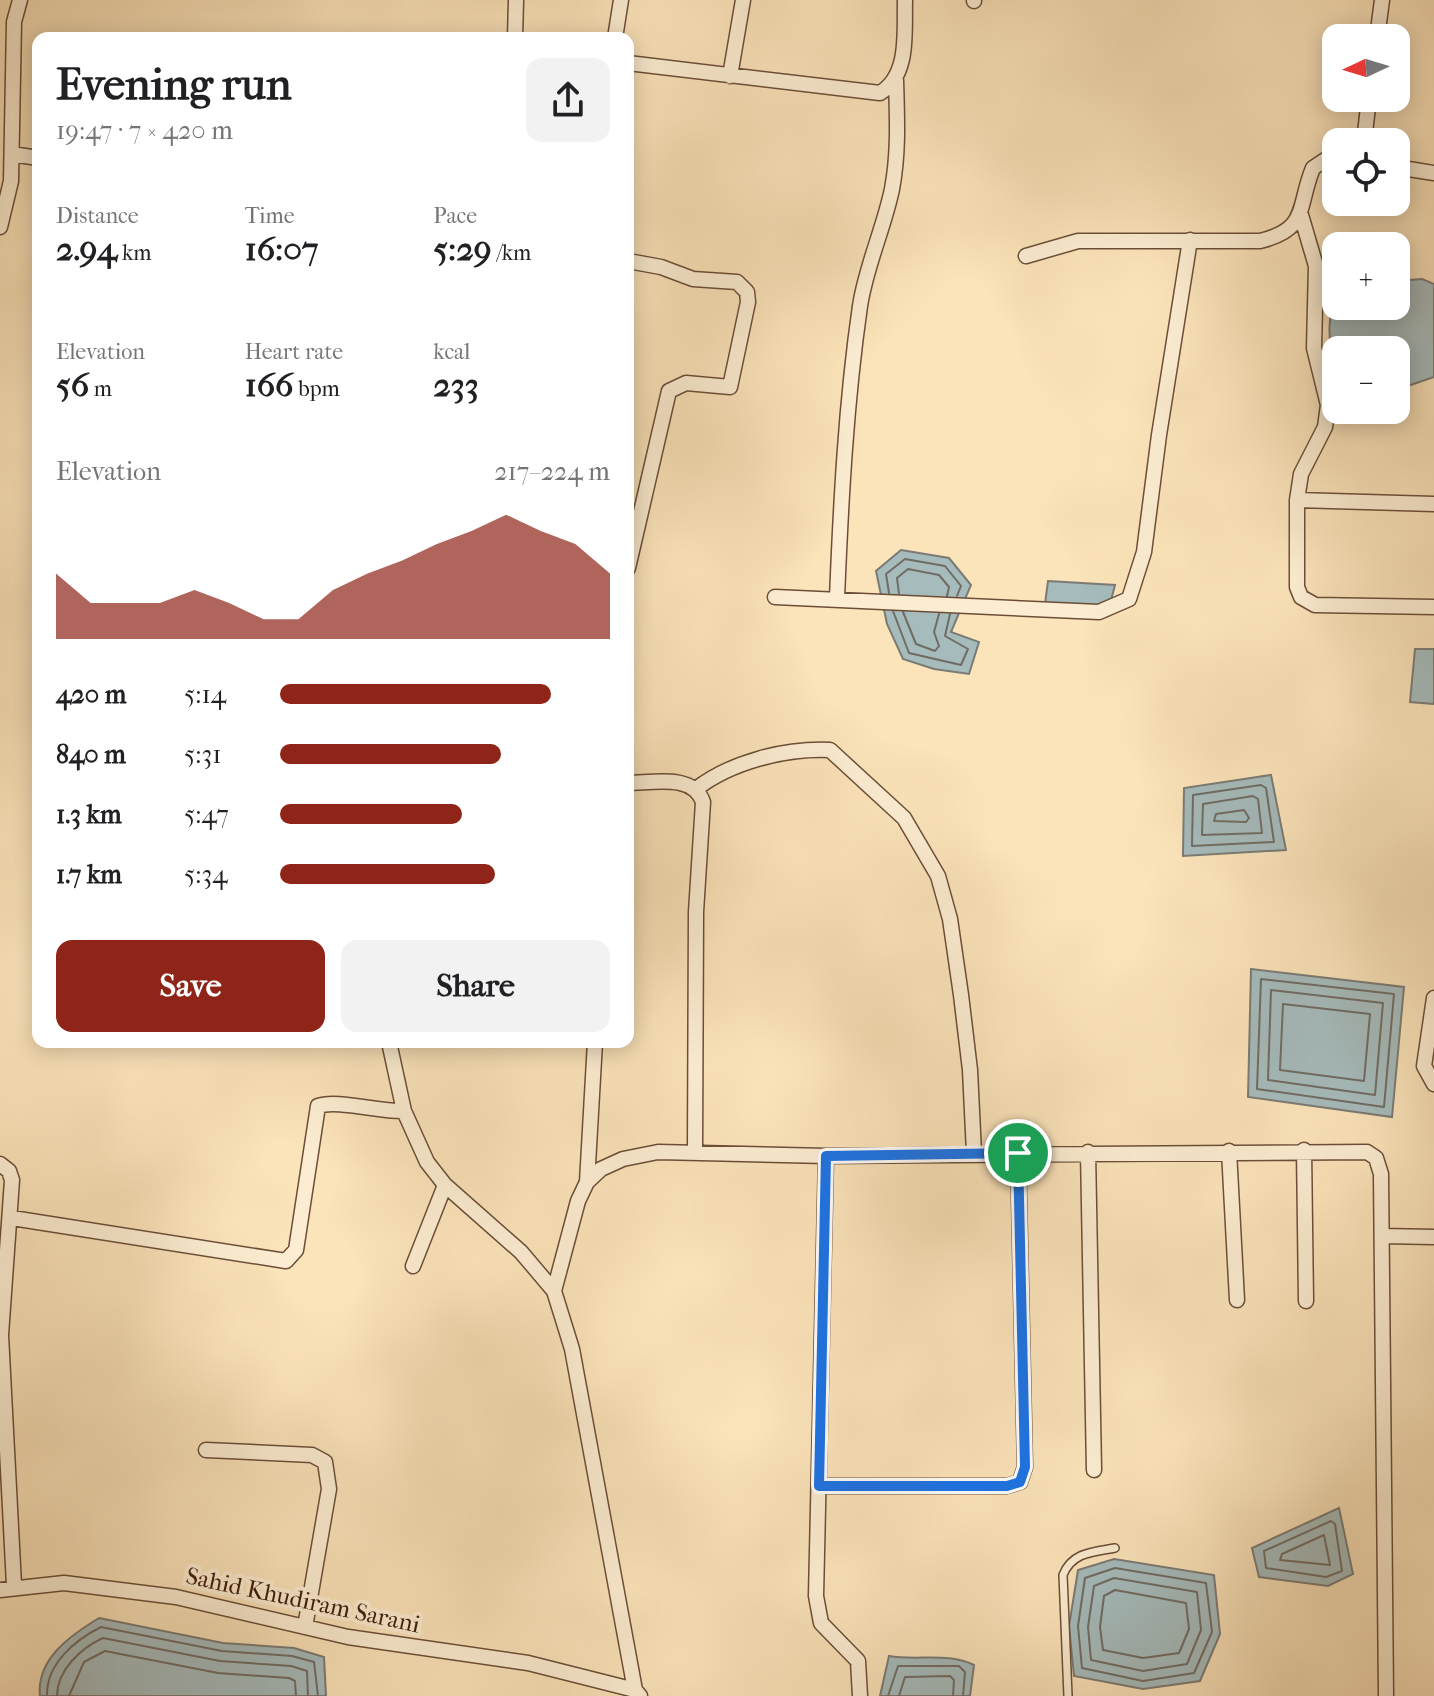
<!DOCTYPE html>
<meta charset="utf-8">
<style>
:root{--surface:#fff;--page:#f2f2f2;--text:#202124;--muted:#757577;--accent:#8f2418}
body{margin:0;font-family:"IM FELL French Canon",serif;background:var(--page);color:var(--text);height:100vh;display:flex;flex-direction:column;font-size:30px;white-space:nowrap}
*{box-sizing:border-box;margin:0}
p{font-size:26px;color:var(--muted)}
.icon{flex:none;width:44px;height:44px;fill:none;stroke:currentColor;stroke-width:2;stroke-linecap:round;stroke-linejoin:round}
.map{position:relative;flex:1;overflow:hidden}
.sheet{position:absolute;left:32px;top:32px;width:602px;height:1016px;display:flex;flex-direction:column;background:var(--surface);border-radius:16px;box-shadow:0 4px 20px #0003}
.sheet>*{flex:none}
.needle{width:52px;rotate:266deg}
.controls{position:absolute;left:1322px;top:24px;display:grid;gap:16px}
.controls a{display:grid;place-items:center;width:88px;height:88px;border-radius:16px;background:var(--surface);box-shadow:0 4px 20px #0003;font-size:40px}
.pin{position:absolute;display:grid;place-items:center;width:68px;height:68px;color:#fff;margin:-34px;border:4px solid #fff;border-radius:50%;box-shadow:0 2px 8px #0007}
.round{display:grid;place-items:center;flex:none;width:84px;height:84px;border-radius:16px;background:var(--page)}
.head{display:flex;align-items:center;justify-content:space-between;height:136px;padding:0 24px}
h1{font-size:44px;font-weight:700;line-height:60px}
.figures{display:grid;grid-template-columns:repeat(3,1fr);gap:12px;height:136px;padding:8px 24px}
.figures div{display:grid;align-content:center}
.figures b{font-size:34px;font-weight:700}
.figures small{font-size:22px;font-weight:400}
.figures p{font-size:22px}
.chart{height:224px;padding:16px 24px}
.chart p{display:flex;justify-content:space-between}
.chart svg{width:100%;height:144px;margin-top:8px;fill:var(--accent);opacity:.7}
.primary-button{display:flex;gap:16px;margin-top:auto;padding:16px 24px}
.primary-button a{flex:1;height:92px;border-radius:16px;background:var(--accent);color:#fff;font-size:32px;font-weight:700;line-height:92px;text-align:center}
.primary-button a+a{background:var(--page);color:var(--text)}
ul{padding:0 24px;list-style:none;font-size:26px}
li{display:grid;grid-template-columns:128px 96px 1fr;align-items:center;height:60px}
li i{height:20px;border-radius:10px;background:var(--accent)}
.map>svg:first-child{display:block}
.water{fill:#a5bbbc;stroke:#7b7b75;stroke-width:2}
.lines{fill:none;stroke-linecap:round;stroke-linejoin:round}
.shore{stroke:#706c64;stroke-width:2}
.lane-casing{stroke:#6c4e37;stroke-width:10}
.street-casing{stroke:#6c4e37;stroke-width:17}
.lane{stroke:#fcedd2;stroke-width:7}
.street{stroke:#fcedd2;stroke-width:14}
.route-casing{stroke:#fff;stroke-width:16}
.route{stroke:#1a73e8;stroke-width:10}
.labels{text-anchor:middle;stroke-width:8;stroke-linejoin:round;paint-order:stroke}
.street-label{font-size:24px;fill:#3c1c0b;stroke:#fcedd2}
</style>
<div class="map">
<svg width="1434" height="1696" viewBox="0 0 1434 1696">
<rect width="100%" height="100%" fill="#fbe3ba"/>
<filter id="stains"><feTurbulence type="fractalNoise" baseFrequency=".0025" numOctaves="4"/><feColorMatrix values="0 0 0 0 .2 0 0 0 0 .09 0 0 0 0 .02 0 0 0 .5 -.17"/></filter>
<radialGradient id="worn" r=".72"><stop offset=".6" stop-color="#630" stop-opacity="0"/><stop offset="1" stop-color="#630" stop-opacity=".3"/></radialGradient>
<!-- water -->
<path class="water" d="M1422,279L1434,284V377L1396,390V350H1336V368C1325,341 1330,311 1336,282V306H1396V281Z
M901,550L949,558L971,585L951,632L979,642L969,674L934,669L903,659L887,624L876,571Z
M1048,581L1115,585L1108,612L1045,604Z
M1415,649H1434V704L1410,702Z
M1271,775L1286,850L1183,856L1184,788Z
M1251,969L1404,987L1392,1117L1248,1097Z
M1339,1508L1353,1574L1328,1586L1259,1577L1252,1548Z
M1114,1559L1214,1575L1220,1634L1200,1681L1143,1689L1074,1676L1069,1626L1078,1570Z
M99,1618L223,1643L294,1648L324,1657L326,1696H40C36,1659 71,1635 99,1618Z
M889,1656C917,1661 949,1652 974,1665L970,1696H880Z"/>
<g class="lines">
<!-- shore -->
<path class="shore" d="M889,593L886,574L905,559L945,566L961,586L957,596
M899,594L897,578L908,569L939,575L949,587L947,596
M893,611L909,653L961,665L968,649L945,636L950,614
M903,612L916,644L935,651L939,646L934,632L939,614
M1261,785L1266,788L1274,842L1192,846L1193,795Z
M1253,796L1258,799L1262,833L1202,835L1203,804Z
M1244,810L1249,818L1246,822L1214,821L1216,814Z
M1261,979L1394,994L1384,1107L1257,1089Z
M1271,990L1383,1003L1375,1095L1268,1080Z
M1283,1004L1370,1014L1364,1081L1280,1070Z
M1331,1521L1335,1524L1342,1571L1326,1577L1266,1568L1264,1551Z
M1324,1535L1330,1565L1280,1560L1282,1554Z
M1115,1568L1206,1583L1212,1632L1194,1673L1143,1681L1082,1668L1078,1626L1085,1578Z
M1114,1578L1197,1592L1201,1630L1187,1664L1143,1671L1091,1660L1088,1627L1094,1586Z
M1115,1590L1186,1603L1189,1629L1179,1653L1143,1658L1103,1650L1100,1627L1104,1596Z
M47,1696C46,1664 75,1640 101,1627L222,1651L292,1656L314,1662L318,1696
M57,1696C57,1670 81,1648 103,1638L220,1661L291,1666L307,1671L308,1696
M69,1696L84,1662L105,1651L218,1673L289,1678L295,1681L296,1696
M888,1696L898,1666H959L965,1672L963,1696
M899,1696L905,1677L950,1676L954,1680L953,1696"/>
<defs>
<path id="lane" d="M1068,1696L1063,1575C1072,1552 1093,1552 1115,1548"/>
<path id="street" d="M974,1V0
M515,38L516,0
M615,38L621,0
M1377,38L1382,0
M628,63L880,93C910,75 904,31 905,0
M730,76L743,0
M1364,142L1369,98
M12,154L38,158
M1396,167L1434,173
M1301,215L1316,266L1314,348L1328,405L1325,427L1301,474L1297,500V587L1301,597L1315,605L1434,607
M0,227L11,181L14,22L20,0
M1026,256L1078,241H1260C1309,229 1297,207 1313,168L1328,158L1336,159
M628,261L661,267L693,279L737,282L747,292L748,302L730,387L686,383L669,391L628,568
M1297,500L1434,504
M775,597L1099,612L1129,599L1144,552L1159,435L1190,240
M837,598C841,500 846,403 860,306C866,266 884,228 892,189C899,152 897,116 896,80
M628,783C652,783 693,773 703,802L696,912L695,1151
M696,789C731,762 785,748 830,750L904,818L938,876L950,919L961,995L970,1070L974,1153
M1434,998L1424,1066L1434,1084
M389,1042L404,1111L427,1162L445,1185L521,1252L554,1291L572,1349L635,1690
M1304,1150L1306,1301
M1229,1151L1237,1300
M1088,1152L1094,1470
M826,1156L816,1596L821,1623L858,1661L860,1696
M0,1164L9,1171L12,1180L1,1335L14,1585
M587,1182L595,1042
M12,1218L286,1261L296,1250L318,1106C336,1099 380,1112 404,1111
M1382,1236L1434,1237
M413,1266L445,1185
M554,1291L578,1201L587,1182L601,1169L623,1159L658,1152L826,1156L1367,1152L1376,1158L1381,1174L1386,1696
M206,1450L312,1455L325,1462L329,1489L305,1627
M819,1486H1007L1020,1482L1025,1467L1018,1153
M0,1590L64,1583L176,1597L348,1637L528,1663L635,1690L640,1696"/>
</defs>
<!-- lane casing -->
<use href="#lane" class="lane-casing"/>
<!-- street casing -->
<use href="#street" class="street-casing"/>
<!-- lane -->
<use href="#lane" class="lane"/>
<!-- street -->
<use href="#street" class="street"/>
</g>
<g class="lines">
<defs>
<path id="route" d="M1018,1153L1025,1467L1020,1482L1007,1486H819L826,1156Z"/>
</defs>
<!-- route casing -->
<use href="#route" class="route-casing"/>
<!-- route -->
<use href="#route" class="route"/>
</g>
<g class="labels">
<!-- street labels -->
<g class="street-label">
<text transform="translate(303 1600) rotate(12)" y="8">Sahid Khudiram Sarani</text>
</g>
</g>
<rect width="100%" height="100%" filter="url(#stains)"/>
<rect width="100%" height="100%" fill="url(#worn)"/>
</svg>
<div class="controls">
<a><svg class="needle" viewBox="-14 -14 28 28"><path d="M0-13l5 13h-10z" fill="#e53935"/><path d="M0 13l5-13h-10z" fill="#757577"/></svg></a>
<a><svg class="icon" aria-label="locate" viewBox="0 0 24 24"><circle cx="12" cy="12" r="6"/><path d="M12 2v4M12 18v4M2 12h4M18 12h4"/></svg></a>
<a>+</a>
<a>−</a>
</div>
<div class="pin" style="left:1018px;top:1153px;background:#1e9e55"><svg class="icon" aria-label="arrive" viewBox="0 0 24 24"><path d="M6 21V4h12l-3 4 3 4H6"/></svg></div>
<section class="sheet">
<div class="head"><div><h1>Evening run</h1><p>19:47 · 7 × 420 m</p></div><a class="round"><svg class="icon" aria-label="share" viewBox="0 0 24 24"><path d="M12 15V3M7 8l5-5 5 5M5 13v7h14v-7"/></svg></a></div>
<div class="figures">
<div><p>Distance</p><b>2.94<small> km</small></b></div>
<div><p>Time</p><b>16:07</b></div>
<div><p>Pace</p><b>5:29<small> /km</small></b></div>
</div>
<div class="figures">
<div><p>Elevation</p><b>56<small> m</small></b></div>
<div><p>Heart rate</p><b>166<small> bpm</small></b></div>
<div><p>kcal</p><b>233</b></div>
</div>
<div class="chart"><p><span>Elevation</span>217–224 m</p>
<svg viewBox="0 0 160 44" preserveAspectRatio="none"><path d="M0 44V24L10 33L20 33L30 33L40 29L50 33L60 38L70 38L80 29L90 24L100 20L110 15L120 11L130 6L140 11L150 15L160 24V44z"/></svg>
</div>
<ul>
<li><b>420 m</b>5:14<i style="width:82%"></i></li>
<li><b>840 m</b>5:31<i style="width:67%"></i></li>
<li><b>1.3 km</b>5:47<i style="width:55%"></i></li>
<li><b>1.7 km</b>5:34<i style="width:65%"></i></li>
</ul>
<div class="primary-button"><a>Save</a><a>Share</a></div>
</section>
</div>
